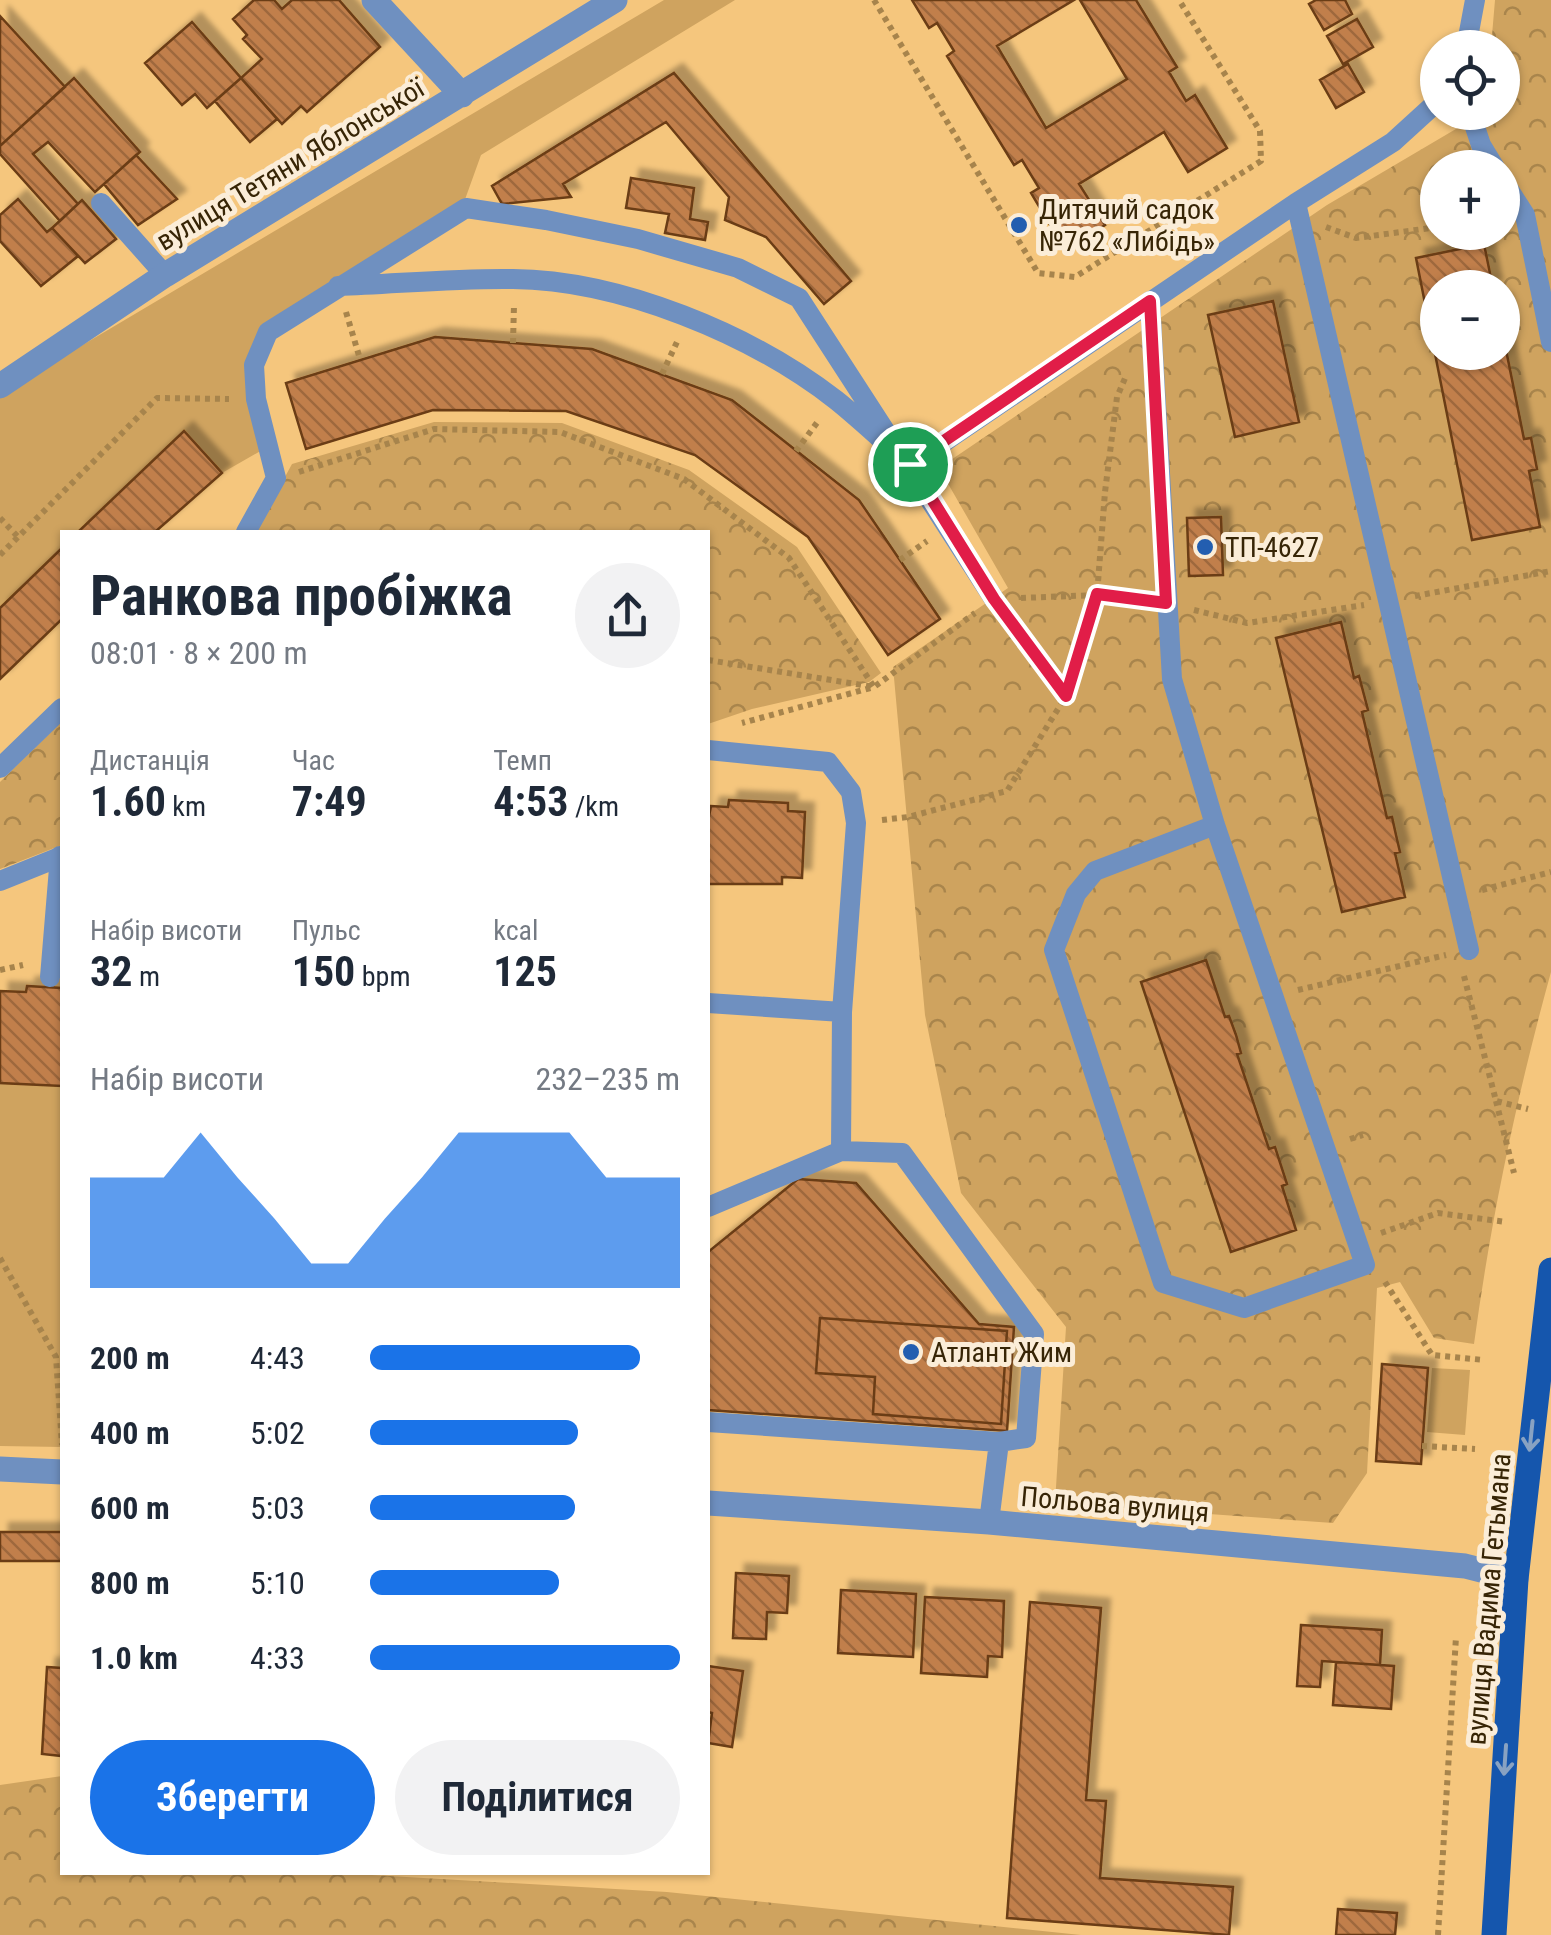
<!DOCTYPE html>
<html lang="uk">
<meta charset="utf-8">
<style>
:root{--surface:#fff;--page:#f2f2f3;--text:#1f2937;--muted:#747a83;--accent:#1a73e8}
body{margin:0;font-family:"Roboto Condensed",sans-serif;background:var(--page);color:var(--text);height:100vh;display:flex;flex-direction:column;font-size:38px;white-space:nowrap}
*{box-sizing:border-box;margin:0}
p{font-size:32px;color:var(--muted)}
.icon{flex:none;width:55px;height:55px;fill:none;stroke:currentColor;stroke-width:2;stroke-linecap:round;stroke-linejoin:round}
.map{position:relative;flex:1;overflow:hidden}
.drawer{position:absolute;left:60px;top:530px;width:650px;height:1345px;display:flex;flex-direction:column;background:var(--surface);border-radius:0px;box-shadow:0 2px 8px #0004}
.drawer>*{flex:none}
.tools{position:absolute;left:1420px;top:30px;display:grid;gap:20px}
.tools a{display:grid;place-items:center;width:100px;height:100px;border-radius:50%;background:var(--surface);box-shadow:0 2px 8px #0004;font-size:50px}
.pin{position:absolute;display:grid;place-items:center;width:85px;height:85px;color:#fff;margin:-42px;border:5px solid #fff;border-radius:50%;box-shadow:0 2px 10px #0007}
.round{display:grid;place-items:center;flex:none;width:105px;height:105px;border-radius:52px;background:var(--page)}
.summary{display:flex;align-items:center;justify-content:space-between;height:170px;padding:0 30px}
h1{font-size:55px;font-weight:700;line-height:75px}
.metrics{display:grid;grid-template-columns:repeat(3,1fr);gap:15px;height:170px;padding:10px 30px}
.metrics div{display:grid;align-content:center}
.metrics b{font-size:42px;font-weight:700}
.metrics small{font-size:28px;font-weight:400}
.metrics p{font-size:28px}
.chart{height:280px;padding:20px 30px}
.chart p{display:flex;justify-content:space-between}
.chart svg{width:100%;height:180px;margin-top:10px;fill:var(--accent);opacity:.7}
.cta{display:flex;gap:20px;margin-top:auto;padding:20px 30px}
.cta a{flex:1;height:115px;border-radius:60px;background:var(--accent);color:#fff;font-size:40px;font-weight:700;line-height:115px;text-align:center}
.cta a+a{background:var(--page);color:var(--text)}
ul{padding:0 30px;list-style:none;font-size:32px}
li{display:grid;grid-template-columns:160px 120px 1fr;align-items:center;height:75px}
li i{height:25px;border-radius:12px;background:var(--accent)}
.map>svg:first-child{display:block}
.green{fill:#cfa35f}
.forest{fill:url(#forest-crowns);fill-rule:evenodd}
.building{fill:url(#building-back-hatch);stroke:#6b3c14;stroke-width:2.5;filter:url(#shadow)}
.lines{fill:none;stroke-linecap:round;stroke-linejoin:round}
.path{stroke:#a7844c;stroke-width:6;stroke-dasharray:5 5;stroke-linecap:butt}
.service{stroke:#6f90c0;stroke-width:20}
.minor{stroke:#6f90c0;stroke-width:25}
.primary{stroke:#1556ad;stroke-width:25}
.oneway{stroke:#88a2c2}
.route-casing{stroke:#fff;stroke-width:20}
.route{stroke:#e11d48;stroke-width:12}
.poi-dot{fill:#235eb0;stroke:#fbedd8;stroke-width:4}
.labels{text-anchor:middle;stroke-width:10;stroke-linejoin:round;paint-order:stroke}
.street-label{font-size:28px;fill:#372506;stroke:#fbedd8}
.poi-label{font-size:28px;fill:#372506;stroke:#fbedd8;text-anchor:start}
</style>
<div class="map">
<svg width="1551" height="1935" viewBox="0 0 1551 1935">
<defs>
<pattern id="forest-crowns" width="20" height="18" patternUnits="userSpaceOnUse" patternTransform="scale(2.5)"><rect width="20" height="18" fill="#cfa35f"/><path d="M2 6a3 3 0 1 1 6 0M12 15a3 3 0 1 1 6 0" fill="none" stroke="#a9854c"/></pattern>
<pattern id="building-back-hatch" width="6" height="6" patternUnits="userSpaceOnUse" patternTransform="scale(2.5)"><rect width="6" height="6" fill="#c17f4c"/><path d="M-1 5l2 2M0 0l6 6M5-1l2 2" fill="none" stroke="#9e683d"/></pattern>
<filter id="shadow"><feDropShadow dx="9" dy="-9" stdDeviation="2.5" flood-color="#0004"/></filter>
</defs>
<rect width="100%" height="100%" fill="#f5c67d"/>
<!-- green -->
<path class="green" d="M664,0H735L481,155L463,205L264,330V449L222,473L184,431L78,532H62V548L0,608V394Z
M0,1071L62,1077V1447L0,1446Z
M1432,1368L1470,1370L1465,1435L1427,1432Z"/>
<!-- forest -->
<path class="forest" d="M1495,0H1551V972C1517,1095 1491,1218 1474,1344L1434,1338L1400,1282L1377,1288L1367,1473L1333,1523L1055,1503L1066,1327L961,1193L925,1015L893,667L1008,588L939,468L1327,205L1483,113L1502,112V48L1491,47ZM1438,168H1502V232H1438ZM1438,288H1502V352H1438Z
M434,422L562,423L689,470L797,547L881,673L869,682L752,709L708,724V532H255L292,464Z
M62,721V845L0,869V782Z
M62,1776V1872H320L667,1892L1081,1935H0V1785Z"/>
<!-- building -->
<path class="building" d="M254,0H274L282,9L292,0H339L380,47L307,112L301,106L282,124L241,78L262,59L243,39L247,35L233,19Z
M912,0H1074L997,46L1046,128L1127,79L1080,0H1136L1177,67L1169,72L1186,101L1195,95L1227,148L1188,172L1164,132L1079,184L1105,225L1065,250L1031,193L1039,188L1022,160L1014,165L947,56L954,51L937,23L929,28Z
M1316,0H1345L1352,14L1324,30L1309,4Z
M0,16L65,87L0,146Z
M1357,19L1373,47L1343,64L1327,36Z
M192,22L241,78L207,108L195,94L182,105L145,63Z
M1348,64L1364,92L1336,108L1320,80Z
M674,73L851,281L824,304L766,237L725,220L729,197L666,122L563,184L571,197L502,204L492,186Z
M74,78L140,152L95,192L48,142L33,154L78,204L60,221L0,154V146Z
M241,78L277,119L250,142L215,101Z
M136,155L177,199L138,225L104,184Z
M631,178L694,188L690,219L708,222L705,240L665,233L669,214L626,208Z
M18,199L47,232L52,228L78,256L41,286L0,241V215Z
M82,200L116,239L85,263L52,228Z
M1484,244L1493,288H1438V352H1502V302L1509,334L1503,335L1524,439L1531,438L1537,469L1529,471L1540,527L1472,540L1416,258Z
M1273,301L1299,422L1235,437L1208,315Z
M435,337L592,349L732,400L859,500L940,619L888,655L808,537L695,455L566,411L433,410L306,449L286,383Z
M184,431L222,473L155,532H78Z
M1221,517L1223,575L1189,576L1187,518Z
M62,548V619L0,679V608Z
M1341,622L1354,678L1359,676L1368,710L1362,712L1387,818L1392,817L1396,835L1400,852L1395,853L1405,897L1342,912L1276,638Z
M729,800L788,803V811L805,812L802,878L782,877V884H708V821L711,806L728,807Z
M1206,960L1225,1017L1229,1016L1236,1035L1241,1053L1237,1054L1269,1149L1275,1147L1287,1184L1282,1186L1296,1230L1231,1252L1141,982Z
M27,986L62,988V1086L0,1083V991L26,992Z
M798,1179L856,1183L979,1324L1014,1327L1007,1431L708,1410V1252Z
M820,1318L1007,1331L1001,1424L873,1414L875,1377L816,1373Z
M1382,1364L1428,1368L1421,1464L1376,1461Z
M0,1532H62V1561H0Z
M736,1573L789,1576L787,1613L767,1612L766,1639L733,1638Z
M841,1590L916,1594L913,1657L838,1653Z
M925,1597L1004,1601L1002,1657L988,1656L987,1677L921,1673Z
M1030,1602L1101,1608L1086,1800L1106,1801L1100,1878L1233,1887L1229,1935L1007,1918Z
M1301,1625L1382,1630L1380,1665L1322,1661L1320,1687L1297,1686Z
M1336,1662L1394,1666L1391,1709L1333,1705Z
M708,1666L743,1671L732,1747L708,1743L712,1713L708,1712Z
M47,1667L62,1668V1756L42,1754Z
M1338,1909L1397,1913L1395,1935H1336Z"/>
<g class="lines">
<!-- path -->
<path class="path" d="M874,0L1038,273L1075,277L1261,161L1260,131L1179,0
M1326,227L1356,238L1438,227
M346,312L360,359
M513,343L514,305
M662,374L677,342
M796,451L819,420
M299,472L434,429L560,432L684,479L789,558L874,687L742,723
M0,518L18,537
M0,555L157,398L229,399
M900,560L927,541
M1415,596L1551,571
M1021,598L1097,595L1143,600
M1194,610L1247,623L1364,605
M1008,618L1066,696
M708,660L874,687L975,613
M882,820L908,817L1007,791L1066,696L1097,595L1105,492L1117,397L1126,376
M1482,890L1551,872
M0,970L23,965
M1464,976L1496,1101L1528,1109
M1298,990L1446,955
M1496,1101L1514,1173
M1350,1139L1363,1135
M1381,1233L1438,1213L1506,1222
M0,1258L56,1357L62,1445
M1385,1282L1432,1355L1484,1360
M1422,1446L1475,1449
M1438,1935L1456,1637"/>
<!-- service -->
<path class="service" d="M1466,48L1475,0
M1470,112L1481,145L1495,168
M1502,179L1525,215L1551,342
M101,203L165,275
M1296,203L1469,950
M338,286C396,284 455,278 513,279C620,280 751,334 836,400C861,420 885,443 910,465L1296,203L1393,142L1438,101
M1150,301L1172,679L1215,825L1365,1265L1244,1308L1163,1283L1054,950L1076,894L1095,871L1215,825
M246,532L276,478L256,399L254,365L268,332L466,208L546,220L638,239L738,268L799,298L994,599
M708,750L828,762L851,792L856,823L842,1012L841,1151
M0,768L62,708
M0,881L62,856
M50,977L60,856
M708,1003L842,1012
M708,1207L841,1151L902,1153L1034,1334L1026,1438L999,1442
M708,1422L999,1442L989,1522"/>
<!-- minor -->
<path class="minor" d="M374,0L462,95
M0,386L165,275L615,0
M0,1469L62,1472
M708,1503L989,1522L1465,1566L1516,1579"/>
<!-- primary -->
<path class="primary" d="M1494,1935L1516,1579L1551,1270"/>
</g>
<!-- one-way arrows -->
<defs><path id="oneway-shaft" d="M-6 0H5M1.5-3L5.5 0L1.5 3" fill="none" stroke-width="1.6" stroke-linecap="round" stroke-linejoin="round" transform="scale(2.5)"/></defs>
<g class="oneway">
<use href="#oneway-shaft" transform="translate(1531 1436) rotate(96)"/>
<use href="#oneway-shaft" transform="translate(1505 1760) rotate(94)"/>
</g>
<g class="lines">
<defs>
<path id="route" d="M1150,301L1166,603L1097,594L1066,696L994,599L910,464Z"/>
</defs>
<!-- route casing -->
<use href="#route" class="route-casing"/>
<!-- route -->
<use href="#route" class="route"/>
</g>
<!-- markers -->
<g class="poi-dot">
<circle cx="1019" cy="225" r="10"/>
<circle cx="1205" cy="547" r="10"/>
<circle cx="911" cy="1352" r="10"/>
</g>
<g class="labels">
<!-- street labels -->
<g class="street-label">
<text transform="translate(290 164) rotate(-31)" y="10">вулиця Тетяни Яблонської</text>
<text transform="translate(1115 1504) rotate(5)" y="10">Польова вулиця</text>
<text transform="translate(1488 1599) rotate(-85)" y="10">вулиця Вадима Гетьмана</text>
</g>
<!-- poi labels -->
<g class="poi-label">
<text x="1039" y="219">Дитячий садок<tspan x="1039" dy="32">№762 «Либідь»</tspan></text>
<text x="1225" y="557">ТП-4627</text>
<text x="931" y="1362">Атлант Жим</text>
</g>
</g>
</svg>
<div class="tools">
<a><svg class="icon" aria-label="locate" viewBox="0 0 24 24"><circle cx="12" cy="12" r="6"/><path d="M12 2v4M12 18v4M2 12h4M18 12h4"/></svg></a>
<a>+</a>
<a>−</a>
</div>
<div class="pin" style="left:910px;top:464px;background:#1e9e55"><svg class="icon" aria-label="arrive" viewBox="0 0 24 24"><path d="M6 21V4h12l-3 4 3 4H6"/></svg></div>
<section class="drawer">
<div class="summary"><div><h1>Ранкова пробіжка</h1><p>08:01 · 8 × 200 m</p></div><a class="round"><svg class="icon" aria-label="share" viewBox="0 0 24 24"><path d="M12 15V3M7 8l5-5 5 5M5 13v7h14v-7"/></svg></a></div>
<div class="metrics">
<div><p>Дистанція</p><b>1.60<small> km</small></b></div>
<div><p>Час</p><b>7:49</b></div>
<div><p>Темп</p><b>4:53<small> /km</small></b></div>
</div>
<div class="metrics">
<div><p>Набір висоти</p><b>32<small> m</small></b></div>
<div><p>Пульс</p><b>150<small> bpm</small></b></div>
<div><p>kcal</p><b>125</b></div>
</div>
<div class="chart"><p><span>Набір висоти</span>232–235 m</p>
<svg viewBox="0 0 160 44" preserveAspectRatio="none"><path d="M0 44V17L10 17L20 17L30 6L40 17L50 27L60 38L70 38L80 27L90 17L100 6L110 6L120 6L130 6L140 17L150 17L160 17V44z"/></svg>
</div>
<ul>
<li><b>200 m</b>4:43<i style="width:87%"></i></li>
<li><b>400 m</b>5:02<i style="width:67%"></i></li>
<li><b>600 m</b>5:03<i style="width:66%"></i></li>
<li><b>800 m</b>5:10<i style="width:61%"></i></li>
<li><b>1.0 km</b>4:33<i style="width:100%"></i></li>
</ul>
<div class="cta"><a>Зберегти</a><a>Поділитися</a></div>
</section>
</div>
